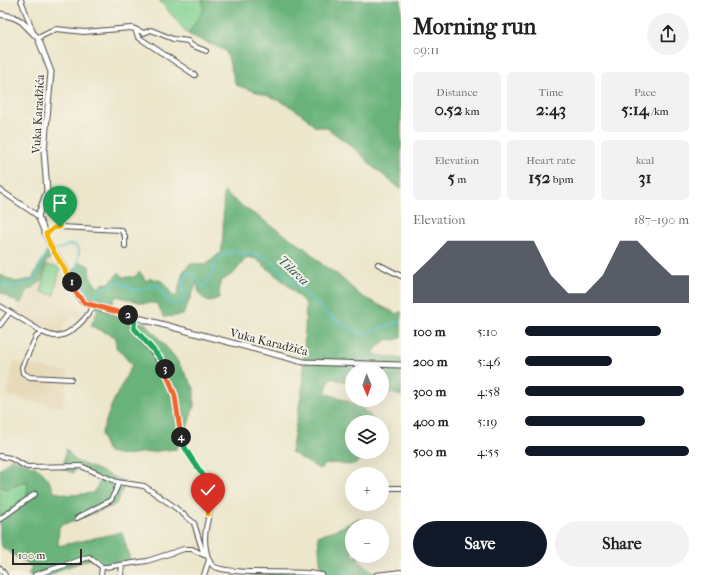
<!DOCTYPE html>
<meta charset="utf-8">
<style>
:root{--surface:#fff;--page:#f2f2f2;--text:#222;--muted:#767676;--accent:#111827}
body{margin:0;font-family:"IM FELL French Canon",serif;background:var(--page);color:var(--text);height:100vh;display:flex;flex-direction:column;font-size:15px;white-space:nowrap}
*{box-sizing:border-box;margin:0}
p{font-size:13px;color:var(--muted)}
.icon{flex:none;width:22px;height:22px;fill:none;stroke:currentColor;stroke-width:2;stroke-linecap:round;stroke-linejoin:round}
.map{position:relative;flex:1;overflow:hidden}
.panel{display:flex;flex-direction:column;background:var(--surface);width:300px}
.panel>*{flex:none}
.needle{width:26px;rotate:178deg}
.fabs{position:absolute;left:345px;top:363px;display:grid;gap:8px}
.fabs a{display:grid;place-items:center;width:44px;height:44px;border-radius:50%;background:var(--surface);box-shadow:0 4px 16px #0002;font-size:20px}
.scale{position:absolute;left:12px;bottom:10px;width:70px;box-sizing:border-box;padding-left:4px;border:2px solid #2b2b2b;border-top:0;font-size:11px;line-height:14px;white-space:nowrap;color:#2b2b2b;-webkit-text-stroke:3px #f7f3e8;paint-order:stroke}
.pin{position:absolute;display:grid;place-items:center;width:34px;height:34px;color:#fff;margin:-41px -17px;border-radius:50% 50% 50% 0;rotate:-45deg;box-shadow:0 0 4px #0007}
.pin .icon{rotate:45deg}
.km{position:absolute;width:20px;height:20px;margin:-10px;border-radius:50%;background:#222;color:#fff;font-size:11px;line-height:20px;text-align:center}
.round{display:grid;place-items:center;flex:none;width:42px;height:42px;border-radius:21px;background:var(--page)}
.overview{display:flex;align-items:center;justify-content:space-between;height:68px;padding:0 12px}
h1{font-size:22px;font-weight:700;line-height:30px}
.figures{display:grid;grid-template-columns:repeat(3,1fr);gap:6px;height:68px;padding:4px 12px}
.figures div{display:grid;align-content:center;border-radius:6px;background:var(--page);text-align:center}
.figures b{font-size:17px;font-weight:700}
.figures small{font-size:11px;font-weight:400}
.figures p{font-size:11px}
.chart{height:112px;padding:8px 12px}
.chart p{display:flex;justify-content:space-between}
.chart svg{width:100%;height:72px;margin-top:4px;fill:var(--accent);opacity:.7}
.action{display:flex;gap:8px;margin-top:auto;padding:8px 12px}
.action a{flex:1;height:46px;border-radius:24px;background:var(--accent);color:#fff;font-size:16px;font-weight:700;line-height:46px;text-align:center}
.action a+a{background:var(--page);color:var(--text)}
ul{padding:0 12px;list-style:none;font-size:13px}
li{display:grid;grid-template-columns:64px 48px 1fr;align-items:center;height:30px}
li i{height:10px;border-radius:5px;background:var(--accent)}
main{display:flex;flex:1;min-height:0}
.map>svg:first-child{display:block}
.built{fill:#e7daba}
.green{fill:#82d190;stroke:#567e5e}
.forest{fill:#69b37a;stroke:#4a6f52}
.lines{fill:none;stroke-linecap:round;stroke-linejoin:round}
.stream{stroke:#54bfcf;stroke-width:1.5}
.minor-casing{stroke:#484743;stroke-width:6}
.tertiary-casing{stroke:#484743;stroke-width:7}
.minor{stroke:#fff;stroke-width:4}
.tertiary{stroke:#fff;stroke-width:5}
.split-1-casing{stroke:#fff;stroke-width:8}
.split-2-casing{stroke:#fff;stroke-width:8}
.split-3-casing{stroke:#fff;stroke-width:8}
.split-4-casing{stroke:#fff;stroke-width:8}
.split-5-casing{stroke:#fff;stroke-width:8}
.split-6-casing{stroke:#fff;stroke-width:8}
.split-1{stroke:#f5b400;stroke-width:5}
.split-2{stroke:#f0652b;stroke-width:5}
.split-3{stroke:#22a559;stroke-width:5}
.split-4{stroke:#f0652b;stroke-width:5}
.split-5{stroke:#22a559;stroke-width:5}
.split-6{stroke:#f5b400;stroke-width:5}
.labels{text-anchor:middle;stroke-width:4;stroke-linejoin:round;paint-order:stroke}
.street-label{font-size:12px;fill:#2b2b2b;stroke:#f7f3e8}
.water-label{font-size:13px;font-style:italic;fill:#37575c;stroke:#f7f3e8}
</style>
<main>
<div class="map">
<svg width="401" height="575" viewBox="0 0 401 575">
<rect width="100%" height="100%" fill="#f7f3e8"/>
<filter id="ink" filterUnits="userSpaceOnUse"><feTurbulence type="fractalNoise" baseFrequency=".025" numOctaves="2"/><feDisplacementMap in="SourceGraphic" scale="8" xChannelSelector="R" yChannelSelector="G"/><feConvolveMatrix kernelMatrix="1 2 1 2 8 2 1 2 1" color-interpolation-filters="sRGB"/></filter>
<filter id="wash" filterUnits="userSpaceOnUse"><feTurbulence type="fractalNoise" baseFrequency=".012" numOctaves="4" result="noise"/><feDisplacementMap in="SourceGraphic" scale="16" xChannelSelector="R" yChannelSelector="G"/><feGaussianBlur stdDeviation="0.9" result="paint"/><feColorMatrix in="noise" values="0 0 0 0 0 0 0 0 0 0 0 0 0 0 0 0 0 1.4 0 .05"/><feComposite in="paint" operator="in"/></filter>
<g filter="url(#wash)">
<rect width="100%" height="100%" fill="#ece6cb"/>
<!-- built -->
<path class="built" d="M54,255L63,270L76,298L82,317H69L59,334L41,329L14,314L28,291L42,281L46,262Z
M14,362L69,372L63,408L7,396Z"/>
<!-- green -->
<path class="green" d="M159,0H202L205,9L188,34Z
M47,265L60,268L54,295L41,292Z
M28,481L29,495L27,497L0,517V486L6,489Z"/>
<!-- forest -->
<path class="forest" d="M202,0H401V189L373,167L358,151L327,128L314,126C293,102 265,95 236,85L226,51L188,34L204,9Z
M224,192L239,204L306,249L323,265L338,275L361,296L397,314L401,311V338L394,340L387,339L378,346L373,354L401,359V396L382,390V370H352V383L330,378L325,393C341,399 366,405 374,422H352V452H367C352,474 344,460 327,464C325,465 321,468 319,469L291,452L303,385L306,304L284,282L256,259L247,257L234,273L220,282L219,298L208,302L199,294L197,282L183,315L164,317L156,303H143L116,296L108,313L146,324L174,356L194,388V406L184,437L176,449L124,455L108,452L101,435L112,404L132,365L116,347V337L91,326L98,310L73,271L80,262L89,266L90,277L98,288L102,284L110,283L119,272L123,277H134L140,272L146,281L151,278L162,281L174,297L177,295L183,272L190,264H207L221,252C225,232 222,212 224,192Z
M47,251L54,255L46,262L42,281L28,291L20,304L0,292V275L16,282L32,279Z
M66,449L76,461L126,482L115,505L59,526L58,546L122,532L130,560L103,565L95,557L62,569L52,575H28L32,567L3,548L0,541V517L27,497L28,481L6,489L0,486V469L11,459C34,465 45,468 54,492L70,495L93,493L101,480L77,467L73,473L63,469Z
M359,518L364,526H352V556H359L358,561L378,575H251L321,570L318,536L340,528Z"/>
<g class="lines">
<!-- stream -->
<path class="stream" d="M0,283L12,287L33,281L45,255L69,245H75L79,250L77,266L87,294H98L104,288L118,281L137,291L157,285L169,303L180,304L185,299L182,283L189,271L204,287L211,276L215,264L222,256L230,252L247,253L269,259L327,314L350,329L366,334L401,321"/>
</g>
</g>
<g filter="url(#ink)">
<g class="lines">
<defs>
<path id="minor" d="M21,0L33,32
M135,29L144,33L151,30L173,39L188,41L191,45L206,51
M38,38L56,29L84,32L131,28L135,29L138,37L195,75
M0,190L38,216
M46,234L54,228L60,227L121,230L125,236V246
M378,264L401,276
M0,306L10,312
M135,317L133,328L164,366L175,396L183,445L213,492C212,512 202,529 206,549C207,555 209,562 213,566C228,575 287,571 307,573C312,573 317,574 322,575
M0,325L10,312L42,332
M71,379L30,377L23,373L22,367L36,337L42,332C47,334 53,337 58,336C71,335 88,317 93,306
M0,456L10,458L27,467L81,466L117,482L144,486L172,505L194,523L202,549L207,556
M382,488H401
M77,518L111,500L119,483
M0,519L35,494
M0,568L5,575
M35,575L89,557L102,567H106L147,561L184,549H192L204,555
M101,575L102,567
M121,575L122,565
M204,575L209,560
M376,575L401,572"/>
<path id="tertiary" d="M0,14L13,17L21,21L38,38L51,72L44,151L47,191L38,216L50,245L74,284L76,293L81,300L93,306L304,362L401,365"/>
</defs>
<!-- minor casing -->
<use href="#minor" class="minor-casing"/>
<!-- tertiary casing -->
<use href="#tertiary" class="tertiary-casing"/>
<!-- minor -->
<use href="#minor" class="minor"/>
<!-- tertiary -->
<use href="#tertiary" class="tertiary"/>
</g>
</g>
<g class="lines" filter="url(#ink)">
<defs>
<path id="split-1" d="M60,227L54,228L46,234L50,245L72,282"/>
<path id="split-2" d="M72,282L76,293L85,303L128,315"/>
<path id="split-3" d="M128,315L135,317L134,328L161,359L165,369"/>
<path id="split-4" d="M165,369L175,396L181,437"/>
<path id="split-5" d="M181,437C185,457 215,484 213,497"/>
<path id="split-6" d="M208,514L213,497"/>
</defs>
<!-- split-1 casing -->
<use href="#split-1" class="split-1-casing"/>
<!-- split-2 casing -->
<use href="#split-2" class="split-2-casing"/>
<!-- split-3 casing -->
<use href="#split-3" class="split-3-casing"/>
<!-- split-4 casing -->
<use href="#split-4" class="split-4-casing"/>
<!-- split-5 casing -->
<use href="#split-5" class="split-5-casing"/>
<!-- split-6 casing -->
<use href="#split-6" class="split-6-casing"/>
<!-- split-1 -->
<use href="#split-1" class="split-1"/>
<!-- split-2 -->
<use href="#split-2" class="split-2"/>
<!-- split-3 -->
<use href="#split-3" class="split-3"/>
<!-- split-4 -->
<use href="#split-4" class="split-4"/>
<!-- split-5 -->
<use href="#split-5" class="split-5"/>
<!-- split-6 -->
<use href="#split-6" class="split-6"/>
</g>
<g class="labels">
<!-- street labels -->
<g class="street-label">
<text transform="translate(38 114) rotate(-87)" y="4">Vuka Karadžića</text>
<text transform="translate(269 342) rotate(14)" y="4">Vuka Karadžića</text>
</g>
<!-- water labels -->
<g class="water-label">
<text transform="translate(294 270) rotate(43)" y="5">Tilava</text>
</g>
</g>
</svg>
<div class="fabs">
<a><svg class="needle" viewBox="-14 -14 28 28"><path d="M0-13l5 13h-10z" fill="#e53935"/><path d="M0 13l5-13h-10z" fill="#767676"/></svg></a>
<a><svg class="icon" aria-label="layers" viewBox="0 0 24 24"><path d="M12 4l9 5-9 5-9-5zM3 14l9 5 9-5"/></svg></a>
<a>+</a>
<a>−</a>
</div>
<div class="scale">100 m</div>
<div class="pin" style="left:60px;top:227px;background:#1e9e55"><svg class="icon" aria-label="arrive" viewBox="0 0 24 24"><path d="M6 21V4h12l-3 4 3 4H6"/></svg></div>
<div class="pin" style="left:208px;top:514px;background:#d93025"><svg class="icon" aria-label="check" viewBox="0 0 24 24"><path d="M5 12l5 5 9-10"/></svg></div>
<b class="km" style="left:72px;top:282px">1</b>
<b class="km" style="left:128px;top:315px">2</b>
<b class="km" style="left:165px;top:369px">3</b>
<b class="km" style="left:181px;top:437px">4</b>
</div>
<section class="panel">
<div class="overview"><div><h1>Morning run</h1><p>09:11</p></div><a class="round"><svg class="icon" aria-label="share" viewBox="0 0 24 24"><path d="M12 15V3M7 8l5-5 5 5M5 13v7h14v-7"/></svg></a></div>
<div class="figures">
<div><p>Distance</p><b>0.52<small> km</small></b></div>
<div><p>Time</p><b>2:43</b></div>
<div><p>Pace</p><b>5:14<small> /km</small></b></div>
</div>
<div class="figures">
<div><p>Elevation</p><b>5<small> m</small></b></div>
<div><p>Heart rate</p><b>152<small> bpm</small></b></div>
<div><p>kcal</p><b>31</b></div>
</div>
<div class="chart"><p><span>Elevation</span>187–190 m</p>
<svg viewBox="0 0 160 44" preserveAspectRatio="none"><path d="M0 44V27L10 17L20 6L30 6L40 6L50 6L60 6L70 6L80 27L90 38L100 38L110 27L120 6L130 6L140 17L150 27L160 27V44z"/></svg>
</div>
<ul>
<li><b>100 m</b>5:10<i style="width:83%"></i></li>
<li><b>200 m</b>5:46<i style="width:53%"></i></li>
<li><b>300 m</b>4:58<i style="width:97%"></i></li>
<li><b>400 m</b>5:19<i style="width:73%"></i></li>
<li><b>500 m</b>4:55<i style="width:100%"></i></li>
</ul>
<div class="action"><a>Save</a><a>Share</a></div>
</section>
</main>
